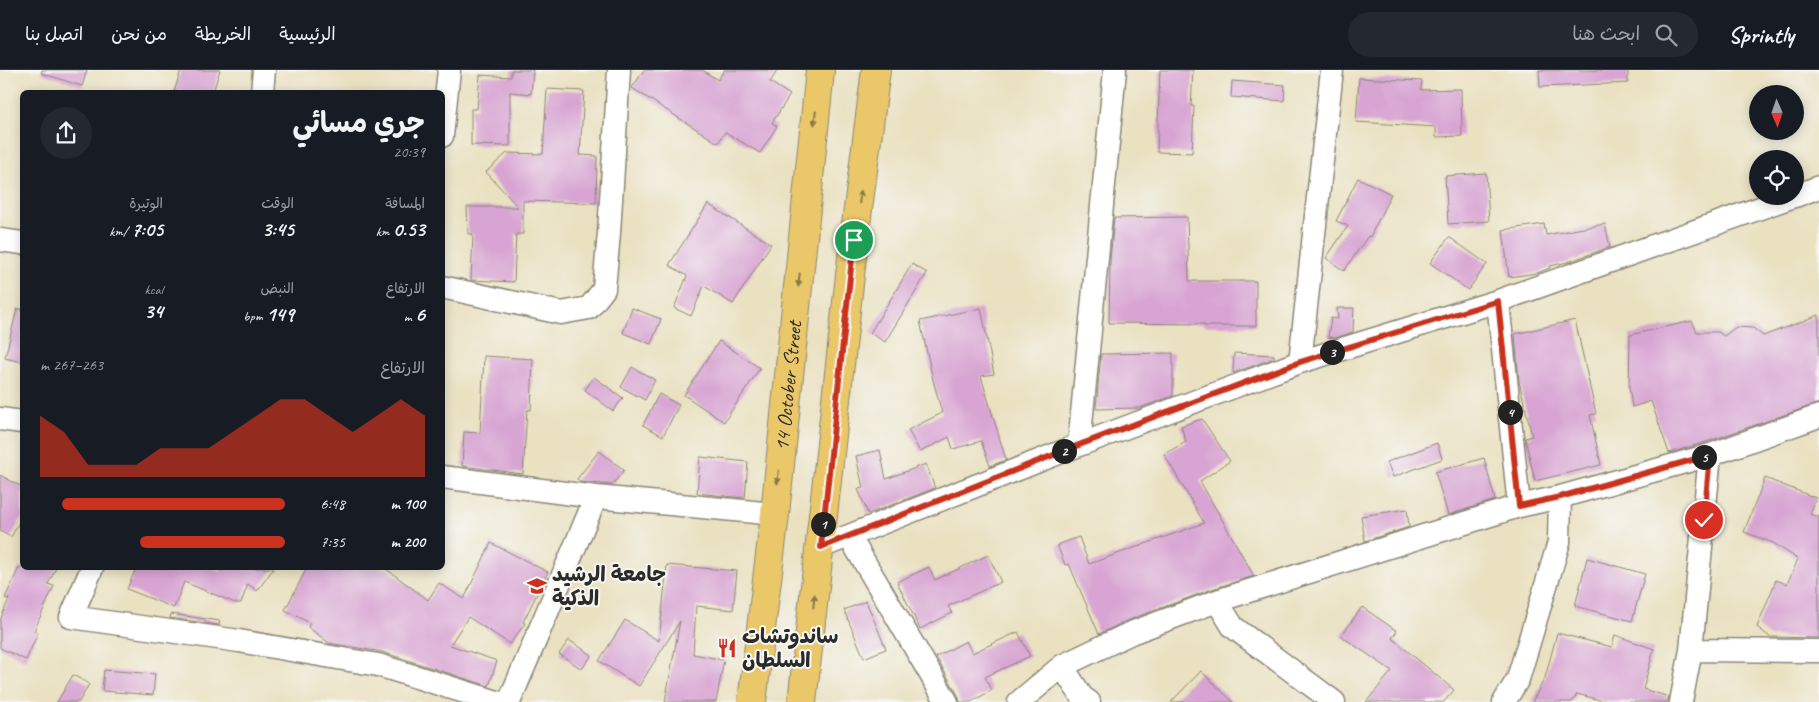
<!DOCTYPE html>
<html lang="ar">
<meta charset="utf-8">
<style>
:root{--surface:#171b24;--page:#242831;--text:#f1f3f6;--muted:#9ea1a6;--line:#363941;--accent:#c8321e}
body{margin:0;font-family:Caveat,"Playpen Sans Arabic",sans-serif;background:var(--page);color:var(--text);direction:rtl;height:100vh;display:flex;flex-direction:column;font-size:19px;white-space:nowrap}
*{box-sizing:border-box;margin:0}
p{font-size:16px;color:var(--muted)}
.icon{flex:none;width:28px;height:28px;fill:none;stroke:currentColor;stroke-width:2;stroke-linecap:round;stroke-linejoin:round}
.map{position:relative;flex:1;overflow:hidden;direction:ltr}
.panel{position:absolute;left:20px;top:20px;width:425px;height:480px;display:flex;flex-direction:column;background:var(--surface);border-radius:8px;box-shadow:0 2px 12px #0003;direction:rtl}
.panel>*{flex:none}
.needle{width:32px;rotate:178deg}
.tools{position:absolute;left:1749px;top:15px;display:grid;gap:10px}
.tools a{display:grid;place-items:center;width:55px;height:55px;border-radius:50%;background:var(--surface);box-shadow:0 2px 12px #0003;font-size:25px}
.pin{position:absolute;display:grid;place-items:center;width:42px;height:42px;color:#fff;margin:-21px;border:2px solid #fff;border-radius:50%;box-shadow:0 1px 5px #0007}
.km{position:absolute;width:25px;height:25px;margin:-12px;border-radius:50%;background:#222;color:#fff;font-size:14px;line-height:25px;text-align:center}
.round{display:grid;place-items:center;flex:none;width:52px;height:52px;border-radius:26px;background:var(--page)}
.headline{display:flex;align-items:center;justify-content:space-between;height:85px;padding:0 20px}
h1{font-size:28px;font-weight:700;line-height:38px}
.metrics{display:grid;grid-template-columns:repeat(3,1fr);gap:8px;height:85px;padding:5px 20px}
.metrics div{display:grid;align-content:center}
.metrics b{font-size:21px;font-weight:700}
.metrics small{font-size:14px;font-weight:400}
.metrics p{font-size:14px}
.chart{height:140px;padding:10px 20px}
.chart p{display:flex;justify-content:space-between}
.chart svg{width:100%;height:90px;margin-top:5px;fill:var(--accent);opacity:.7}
ul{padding:0 20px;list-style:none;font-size:16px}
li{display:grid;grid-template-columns:80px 60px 1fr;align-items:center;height:38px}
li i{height:12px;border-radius:6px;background:var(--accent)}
header{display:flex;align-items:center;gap:30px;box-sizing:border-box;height:70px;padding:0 25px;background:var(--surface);border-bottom:1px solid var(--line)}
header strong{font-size:24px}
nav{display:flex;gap:28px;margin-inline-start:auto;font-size:18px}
.search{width:350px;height:45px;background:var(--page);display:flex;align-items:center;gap:12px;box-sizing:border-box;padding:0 18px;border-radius:28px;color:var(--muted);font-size:19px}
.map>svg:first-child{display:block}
.building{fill:#d8a4d3}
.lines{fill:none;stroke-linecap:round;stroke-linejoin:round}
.minor-casing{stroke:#8a8676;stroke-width:25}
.primary-casing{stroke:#8a8676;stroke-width:30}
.minor{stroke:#fff;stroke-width:22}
.primary{stroke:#eac769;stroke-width:28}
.oneway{fill:#8a794a}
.route-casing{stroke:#fff;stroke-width:10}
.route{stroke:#c8321e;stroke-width:6}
.labels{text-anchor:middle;stroke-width:4;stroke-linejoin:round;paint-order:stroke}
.street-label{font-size:21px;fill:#2b2b2b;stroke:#f6f6f2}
.poi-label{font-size:21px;font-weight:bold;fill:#2b2b2b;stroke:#f6f6f2;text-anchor:start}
</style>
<header>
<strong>Sprintly</strong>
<div class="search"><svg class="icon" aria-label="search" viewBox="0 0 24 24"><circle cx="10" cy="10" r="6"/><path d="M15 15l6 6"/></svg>ابحث هنا</div>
<nav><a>الرئيسية</a><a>الخريطة</a><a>من نحن</a><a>اتصل بنا</a></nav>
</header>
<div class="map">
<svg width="1819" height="632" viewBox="0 0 1819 632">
<rect width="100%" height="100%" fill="#f6f6f2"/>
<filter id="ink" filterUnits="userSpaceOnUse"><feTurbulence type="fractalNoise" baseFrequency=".02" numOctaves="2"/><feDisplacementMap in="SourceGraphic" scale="10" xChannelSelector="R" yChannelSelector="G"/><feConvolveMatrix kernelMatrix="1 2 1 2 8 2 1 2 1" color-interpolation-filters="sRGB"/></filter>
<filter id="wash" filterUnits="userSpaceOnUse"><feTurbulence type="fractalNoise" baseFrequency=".0096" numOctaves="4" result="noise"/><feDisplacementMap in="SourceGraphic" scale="20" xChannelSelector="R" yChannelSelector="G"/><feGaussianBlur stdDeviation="1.12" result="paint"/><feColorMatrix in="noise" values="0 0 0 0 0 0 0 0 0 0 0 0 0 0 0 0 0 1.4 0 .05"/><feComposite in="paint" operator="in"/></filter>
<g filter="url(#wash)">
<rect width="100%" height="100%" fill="#eae1c1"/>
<g id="blocks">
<!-- building -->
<path class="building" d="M42,0H87L82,16L41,3Z
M181,0H220L213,22H174Z
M511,0H533L531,24L510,22V76L471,75V39H477L480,5L511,7Z
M644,0H702L718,10L724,0H778L770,12L790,25L772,53L777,56L760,83L725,62L718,73L632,18Z
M1160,0H1193L1191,36H1194L1192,83L1157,82Z
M1539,0H1628V13L1540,17Z
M1359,8L1422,11L1421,20L1461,19L1462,66L1436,67V57L1356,52Z
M1232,11L1285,15L1284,31L1231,27Z
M547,19L584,21L580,85L597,86L596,133L523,131V164H516L514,212L471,210L473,164H468L467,137H518L486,102L507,83L543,84Z
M1486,103L1489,151L1448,154L1445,106Z
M1358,108L1391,124L1370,167L1368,166L1344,201L1326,188L1348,156L1336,151Z
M708,134L771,174L733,234L704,216L691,246L674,238L687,206L669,195Z
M1187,147L1189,211H1256V256H1204V254L1109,253L1110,191L1114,148Z
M1544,154L1546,165L1605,154L1610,177L1568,192L1550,196V198L1537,203L1509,207L1503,160Z
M1449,167L1487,194L1468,220L1430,193Z
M912,194L927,203L885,272L870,263Z
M632,238L661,249L651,274L623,263Z
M981,238L994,304L981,306L1006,390L990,396L981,371L953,379L949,367L920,382L908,360L942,343L933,310L920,251Z
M1337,238H1354L1353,262L1335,268L1328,267L1331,248L1338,249Z
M17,239H22V292L5,288Z
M1819,245V333L1706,372L1669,383L1651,331L1632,337L1629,317L1630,265L1692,251L1697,262H1718L1724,266L1736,257L1753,258L1763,266Z
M1575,250L1596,344L1590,345L1601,395L1535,411L1525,368L1532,366L1519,311L1515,264Z
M719,271L760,298L724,352L684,325Z
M1173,283V326L1139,338L1096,339L1101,284Z
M1234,283L1274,285V288L1233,303Z
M484,286L533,289L531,340H527L523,404L462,396L464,362L480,363Z
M632,297L655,310L645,330L621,317Z
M594,307L623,328L613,341L585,320Z
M659,324L679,335L663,366L643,355Z
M1202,349L1230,391L1200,411L1254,506L1212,519L1126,551L1099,564L1069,494L1065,495L1057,475L1079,467L1089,494L1204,453L1164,384L1186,372L1181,356Z
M1437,373L1442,389L1393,407L1387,392Z
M880,380L886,409L926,394L935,418L868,444L858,419L863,418L856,386Z
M599,381L624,400L612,415L581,412L577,409Z
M700,387L748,392L745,428L697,423Z
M1484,388L1495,430L1448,445L1435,402Z
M0,405L22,417V447L11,467L0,461Z
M1765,408L1816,428L1810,444L1819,447V568L1770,567L1757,557L1776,510L1787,514L1798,489L1773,473L1744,462Z
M1407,439L1409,457L1365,471L1361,446Z
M491,473L548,502L523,552L525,553L510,574L468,547L450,575L497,591L489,616L382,582L329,573L308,557L310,553L285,540L307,498H385L428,530L439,513L464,529Z
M988,485L1001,512L948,536L952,543L920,559L897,512L929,497L935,510Z
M1587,488L1645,504L1632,551L1575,536Z
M667,495L737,501L733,540L696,536L693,584L724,590L716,632H665L680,551L639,616L599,591L625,550L659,571Z
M19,498H56L48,514L54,516L34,561L38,563L26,590L0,578V550L9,529L5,528Z
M136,498H213L222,501L223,498H274L257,521L248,514L241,533H235L184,512L174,538L127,519Z
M866,531L886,579L864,588L844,540Z
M1362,537L1397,561L1392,568L1454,620L1444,632H1366L1392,601L1341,566Z
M171,544L220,551L219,555L170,548Z
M1018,562L1030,586L985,607L992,620L971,632H960L958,625L936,587L966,571L972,583Z
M1557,563L1612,577L1615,565L1654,579L1643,619L1669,627L1668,632H1607L1577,624L1572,632H1532L1545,608Z
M569,570L592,585L582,599L559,584Z
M104,600L155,604L153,625L102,621Z
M1201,601L1233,632H1171Z
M73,605L89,614L79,632H57Z"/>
</g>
</g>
<g filter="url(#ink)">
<use href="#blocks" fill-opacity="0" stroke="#8a8676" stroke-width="1"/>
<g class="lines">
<defs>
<path id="minor" d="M262,22L264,0
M442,66L449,0
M1795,126L1819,117
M0,170L22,173
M442,217L561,243L589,238L604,219L609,163L619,0
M1498,231L1519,436
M1300,292L1332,0
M0,349L22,352
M1079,375L1115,0
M442,407L596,427L775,444
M849,466L947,632
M821,477L1079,375L1300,292L1498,231L1794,126
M92,498L71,547L239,571L378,595L497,632
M1217,531L1233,557L1334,632
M1691,580L1819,581
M1062,596L1082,627L1089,632
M509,632L596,427
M1019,632L1062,596L1131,563L1217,531L1519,436L1560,427L1710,385L1819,346
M1504,632L1518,609L1559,472L1560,427
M1681,632L1691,580L1710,385"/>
<g id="primary">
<path id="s1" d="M752,632L775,444L820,0"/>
<path d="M802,632L854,170L876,0"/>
</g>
</defs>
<!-- minor casing -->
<use href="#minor" class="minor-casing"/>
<!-- primary casing -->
<use href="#primary" class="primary-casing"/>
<!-- minor -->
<use href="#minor" class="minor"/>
<!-- primary -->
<use href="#primary" class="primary"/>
</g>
<!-- one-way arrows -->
<defs><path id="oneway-solid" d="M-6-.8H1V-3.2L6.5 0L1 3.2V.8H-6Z" transform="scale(1.25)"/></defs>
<g class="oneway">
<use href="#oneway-solid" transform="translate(815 48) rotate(96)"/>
<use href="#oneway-solid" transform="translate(860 127) rotate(-83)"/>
<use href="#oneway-solid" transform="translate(799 210) rotate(96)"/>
<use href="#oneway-solid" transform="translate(778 407) rotate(96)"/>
<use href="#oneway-solid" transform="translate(814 531) rotate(-83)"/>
</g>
</g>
<g class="lines" filter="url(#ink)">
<defs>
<path id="route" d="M854,170L821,477L1079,375L1300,292L1498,231L1519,436L1560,427L1710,385L1704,450"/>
</defs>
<!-- route casing -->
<use href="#route" class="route-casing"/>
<!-- route -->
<use href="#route" class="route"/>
</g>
<!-- icons -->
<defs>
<symbol id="university-bare" viewBox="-9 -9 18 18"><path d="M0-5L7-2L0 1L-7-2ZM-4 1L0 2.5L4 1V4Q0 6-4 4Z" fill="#c8321e" stroke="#f6f6f2" stroke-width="2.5" paint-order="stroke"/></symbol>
<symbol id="restaurant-bare" viewBox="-9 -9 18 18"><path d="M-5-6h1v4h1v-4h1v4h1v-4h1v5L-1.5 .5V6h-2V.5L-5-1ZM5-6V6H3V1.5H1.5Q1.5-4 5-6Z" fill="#c8321e" stroke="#f6f6f2" stroke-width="2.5" paint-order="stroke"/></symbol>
</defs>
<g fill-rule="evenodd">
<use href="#university-bare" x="523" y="502" width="28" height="28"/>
<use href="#restaurant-bare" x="713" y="564" width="28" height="28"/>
</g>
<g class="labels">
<!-- street labels -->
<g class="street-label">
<text dy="7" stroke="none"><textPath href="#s1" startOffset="318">14 October Street</textPath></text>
</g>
<!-- poi labels -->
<g class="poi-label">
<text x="552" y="511">جامعة الرشيد<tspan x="552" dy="24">الذكية</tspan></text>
<text x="742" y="573">ساندوتشات<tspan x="742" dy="24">السلطان</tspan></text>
</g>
</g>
</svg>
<div class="tools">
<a><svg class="needle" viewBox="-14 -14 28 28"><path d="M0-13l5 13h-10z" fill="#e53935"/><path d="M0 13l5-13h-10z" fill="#9ea1a6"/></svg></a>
<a><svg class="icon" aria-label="locate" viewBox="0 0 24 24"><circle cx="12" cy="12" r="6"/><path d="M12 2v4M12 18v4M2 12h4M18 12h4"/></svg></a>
</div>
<div class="pin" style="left:854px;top:170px;background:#1e9e55"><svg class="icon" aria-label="arrive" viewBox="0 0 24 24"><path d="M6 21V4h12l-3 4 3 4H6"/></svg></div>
<div class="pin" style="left:1704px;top:450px;background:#d93025"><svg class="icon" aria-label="check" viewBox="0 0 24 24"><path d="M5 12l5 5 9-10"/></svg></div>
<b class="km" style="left:823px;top:454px">1</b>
<b class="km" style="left:1064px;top:381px">2</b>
<b class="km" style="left:1332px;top:282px">3</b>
<b class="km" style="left:1510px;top:342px">4</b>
<b class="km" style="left:1704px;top:387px">5</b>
<section class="panel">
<div class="headline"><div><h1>جري مسائي</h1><p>20:39</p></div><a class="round"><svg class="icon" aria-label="share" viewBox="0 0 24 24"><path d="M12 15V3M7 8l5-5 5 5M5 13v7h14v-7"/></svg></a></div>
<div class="metrics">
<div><p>المسافة</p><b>0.53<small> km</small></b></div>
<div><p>الوقت</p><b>3:45</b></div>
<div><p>الوتيرة</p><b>7:05<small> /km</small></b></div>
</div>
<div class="metrics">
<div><p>الارتفاع</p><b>6<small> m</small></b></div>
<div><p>النبض</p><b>149<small> bpm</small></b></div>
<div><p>kcal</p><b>34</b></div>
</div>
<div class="chart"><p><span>الارتفاع</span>263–267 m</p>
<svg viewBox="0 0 160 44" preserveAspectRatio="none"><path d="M0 44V14L10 22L20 38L30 38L40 38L50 30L60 30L70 30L80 22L90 14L100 6L110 6L120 14L130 22L140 14L150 6L160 14V44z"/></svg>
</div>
<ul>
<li><b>100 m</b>6:48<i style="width:91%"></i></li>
<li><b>200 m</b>7:35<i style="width:59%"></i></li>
</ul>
</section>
</div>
